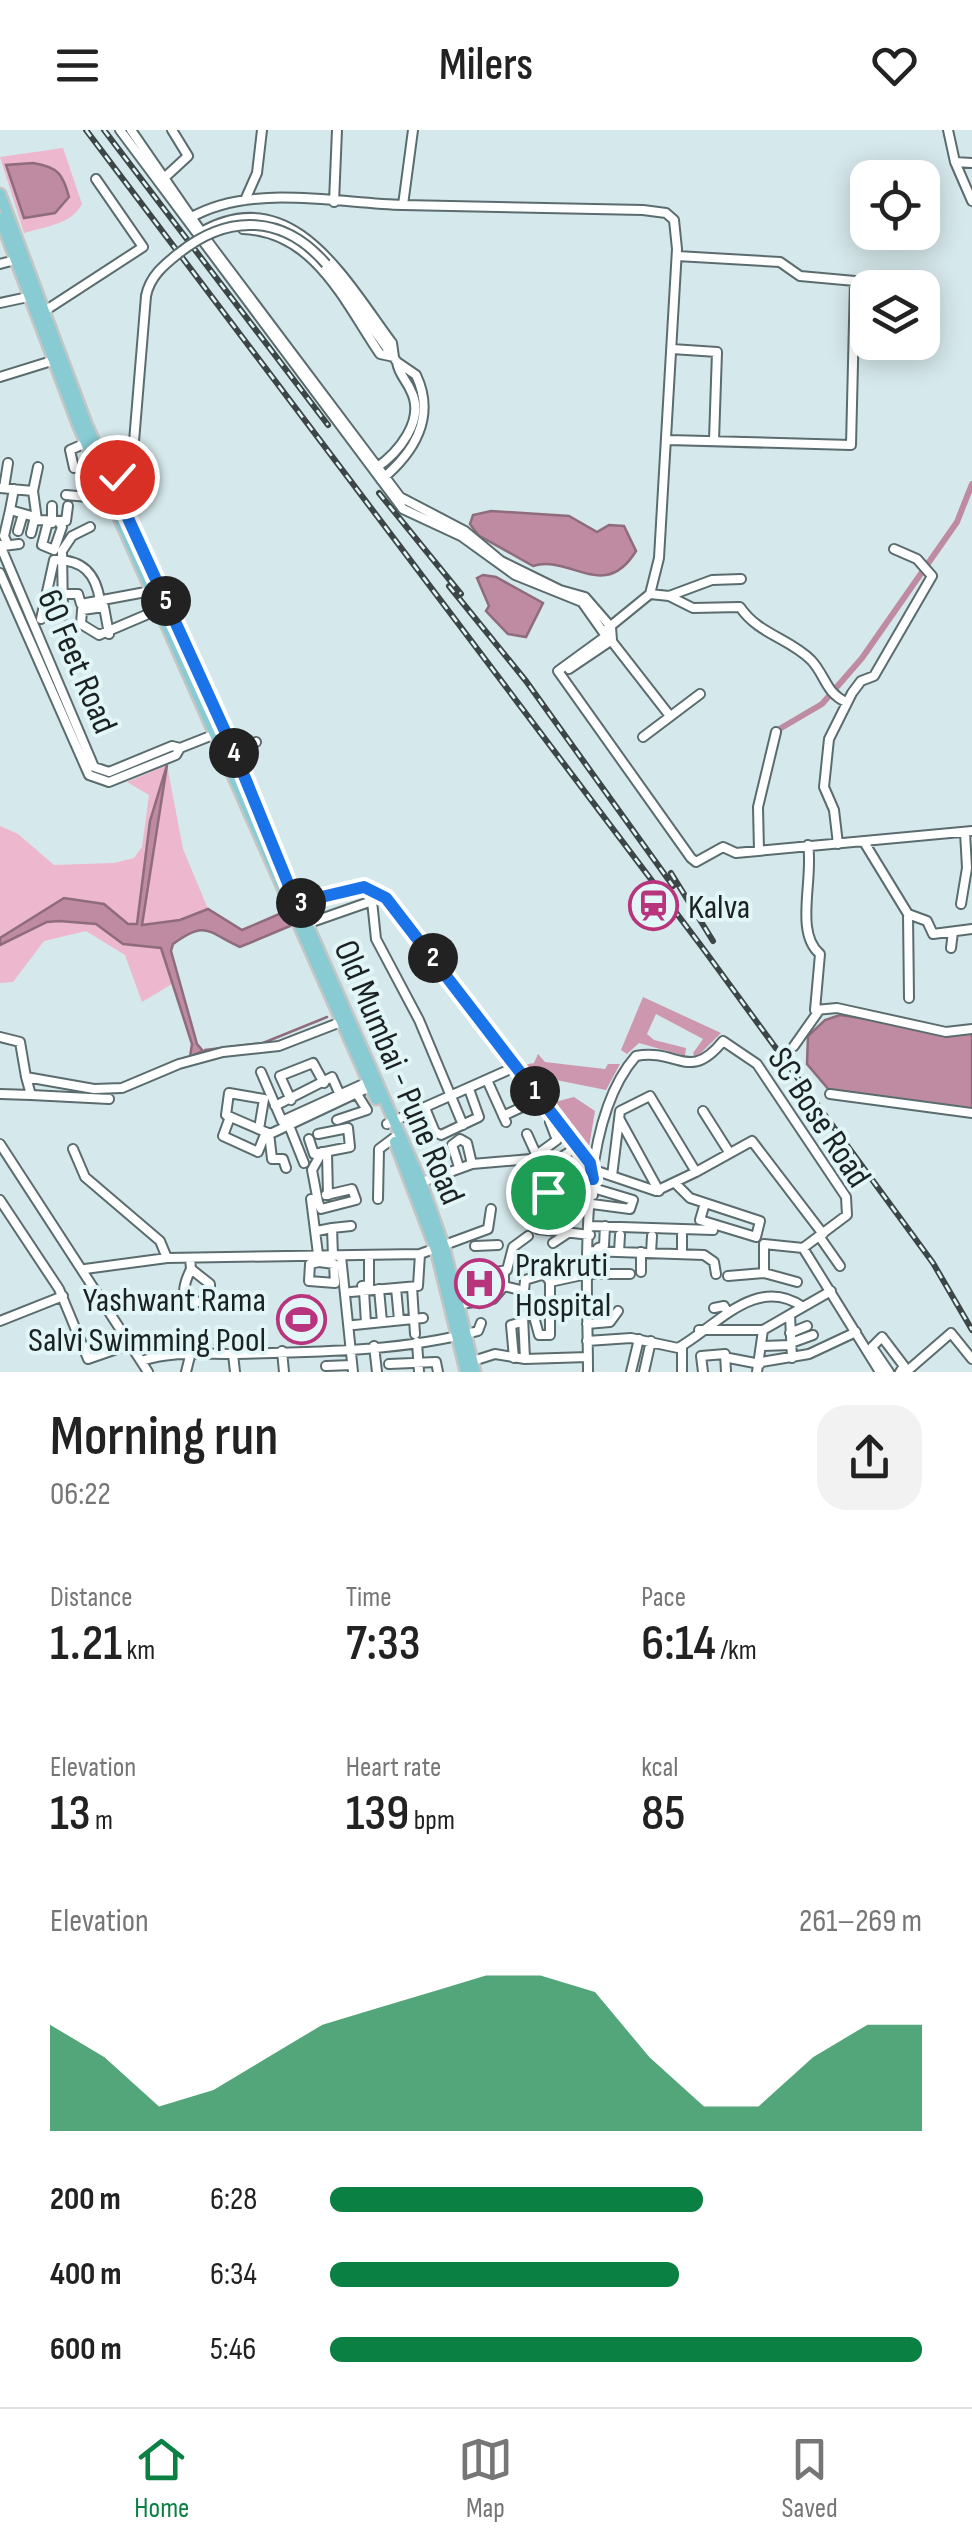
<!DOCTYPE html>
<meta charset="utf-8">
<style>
:root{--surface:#fff;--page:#f2f2f2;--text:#222;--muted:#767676;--line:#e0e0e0;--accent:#0b8043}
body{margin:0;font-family:"Sofia Sans Condensed",sans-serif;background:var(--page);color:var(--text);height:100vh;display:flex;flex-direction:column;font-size:38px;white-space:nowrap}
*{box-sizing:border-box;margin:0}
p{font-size:32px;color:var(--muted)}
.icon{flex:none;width:55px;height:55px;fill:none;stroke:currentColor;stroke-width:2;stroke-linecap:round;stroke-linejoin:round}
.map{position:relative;height:1242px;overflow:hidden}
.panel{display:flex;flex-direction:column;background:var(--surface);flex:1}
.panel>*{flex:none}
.tools{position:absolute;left:850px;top:30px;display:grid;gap:20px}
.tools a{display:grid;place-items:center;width:90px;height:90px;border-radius:20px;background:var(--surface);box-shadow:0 5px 25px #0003;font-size:50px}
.pin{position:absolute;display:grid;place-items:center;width:85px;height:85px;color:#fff;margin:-42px;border:5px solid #fff;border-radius:50%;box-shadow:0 2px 10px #0007}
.km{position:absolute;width:50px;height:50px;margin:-25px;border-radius:50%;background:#222;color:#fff;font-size:28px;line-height:50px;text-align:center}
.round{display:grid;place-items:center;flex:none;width:105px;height:105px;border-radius:30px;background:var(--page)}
.summary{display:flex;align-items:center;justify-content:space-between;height:170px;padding:0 50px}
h1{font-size:55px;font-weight:600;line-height:75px}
.stats{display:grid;grid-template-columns:repeat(3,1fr);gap:15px;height:170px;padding:10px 50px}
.stats div{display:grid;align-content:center}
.stats b{font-size:50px;font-weight:600}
.stats small{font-size:28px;font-weight:400}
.stats p{font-size:28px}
.chart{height:280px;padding:20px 50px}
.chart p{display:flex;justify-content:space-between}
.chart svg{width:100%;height:180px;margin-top:10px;fill:var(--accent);opacity:.7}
ul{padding:0 50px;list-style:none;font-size:32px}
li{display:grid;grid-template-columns:160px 120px 1fr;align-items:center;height:75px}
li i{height:25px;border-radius:12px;background:var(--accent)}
header{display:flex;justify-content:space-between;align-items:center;height:130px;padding:0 50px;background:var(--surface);font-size:45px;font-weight:600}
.tab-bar{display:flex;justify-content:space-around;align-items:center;height:140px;border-top:2px solid var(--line);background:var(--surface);font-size:28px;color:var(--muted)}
.tab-bar a{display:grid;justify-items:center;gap:5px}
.tab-bar .selected{color:var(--accent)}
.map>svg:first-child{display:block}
.green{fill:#edb7ce}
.forest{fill:#cd98af}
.water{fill:#bf8ba2;stroke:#8e6c7c;stroke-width:2.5}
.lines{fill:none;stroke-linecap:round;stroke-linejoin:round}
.stream{stroke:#8e6c7c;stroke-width:2.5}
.canal{stroke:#bf8ba2;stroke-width:6}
.minor-casing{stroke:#5a6c6e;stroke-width:12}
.major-casing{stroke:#c4c6c6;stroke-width:15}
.minor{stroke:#fff;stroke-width:8}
.major{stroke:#88cbd3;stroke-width:10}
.rail-casing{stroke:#3c4647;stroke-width:6}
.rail{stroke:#e2f6f8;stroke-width:2.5;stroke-dasharray:8;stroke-linecap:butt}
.minor-bridge-casing{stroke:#5a6c6e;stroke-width:12;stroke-linecap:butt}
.minor-bridge{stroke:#fff;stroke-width:8}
.route-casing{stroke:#fff;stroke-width:20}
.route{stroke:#1a73e8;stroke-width:12}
.labels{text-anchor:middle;stroke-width:8;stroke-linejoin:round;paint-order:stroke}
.street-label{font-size:35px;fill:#1b2223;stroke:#e2f6f8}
.poi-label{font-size:35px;fill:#1b2223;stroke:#e2f6f8;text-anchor:start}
</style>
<header><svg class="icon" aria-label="menu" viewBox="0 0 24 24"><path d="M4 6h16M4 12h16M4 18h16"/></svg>Milers<svg class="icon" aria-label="heart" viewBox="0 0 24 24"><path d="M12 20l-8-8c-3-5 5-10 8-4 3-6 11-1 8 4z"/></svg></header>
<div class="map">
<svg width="972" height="1242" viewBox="0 0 972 1242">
<rect width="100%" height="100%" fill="#d5e8eb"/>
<!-- green -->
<path class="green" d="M63,18L82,74C72,94 44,97 24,103L0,27Z
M167,635L183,719L208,779L181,790L183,807L165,823L172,854L142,872L125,825L86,801L44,811L13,852L0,853V696L18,704L54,735L114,733L134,728L142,717L149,665L127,652Z"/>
<!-- forest -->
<path class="forest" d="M643,867L721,903L695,929L693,923L703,909L656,884L647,904L654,910L686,918L685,926L639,913L627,924L621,920Z
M538,924L545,932L605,939L608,934H620L606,960L531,945L524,935L534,933Z
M574,967L595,981L589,1017L581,1016L551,973Z"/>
<!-- water -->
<path class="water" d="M33,33C58,37 63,44 69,67L55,83L24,88L6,35Z
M491,381L569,386L597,402L609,395L624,396L636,421C604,473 570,424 533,436L478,405L470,394L473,385Z
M483,445L496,447L543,473L526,507L508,504L486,481L489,476L477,448Z
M167,635L142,795L180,790L208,779L242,800L284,782L290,796L240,817C208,803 207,789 173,814L171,821L197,914L203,921L190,927L192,914L161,818L123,814L96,794L59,791L47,792L0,815V808L64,768L104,774L128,794H137L150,691Z
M840,885L972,904V981L830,961L807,934L808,906L825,890Z
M309,1166L312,1210L293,1212L290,1168Z"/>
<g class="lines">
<!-- stream -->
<path class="stream" d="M205,920L263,913L327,887"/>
<!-- canal -->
<path class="canal" d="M776,601L822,574L862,528L957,392L972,354"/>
<defs>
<path id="minor" d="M120,0L403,379L461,406L515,445L582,472L606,506L558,541L691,728L696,732L723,717L736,723L972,701
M131,0L209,113L400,367L465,401L501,431L560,460L585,467L611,497L612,510L569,539
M948,0L955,32L972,33
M955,32L972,71
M162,50L188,26L172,0
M245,70L257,43L262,0
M334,72L337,0
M403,75L643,80L666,83L674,90L677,119L659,428L650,464L607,499
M190,88C251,53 335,73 403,75L413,0
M198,104C291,48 345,150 392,213L394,227L380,224C344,171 315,102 243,99
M0,134L15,130
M326,134L397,232C399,245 406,249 411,261C426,290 398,323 376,338
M0,173L28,167
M40,184L143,117L96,49
M672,219L717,222L714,310
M0,247L58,229
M668,310L851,315L855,151L800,146L780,132L677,126
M74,338L70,320L86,313
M381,350C414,323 436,287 416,245L397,232
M0,358L33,361L38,337
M4,358L8,333
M14,359L10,380L35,387L31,403
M33,361L37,390L66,391L68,376
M66,365L110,369
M122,375L130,360L146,166
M52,376V393
M48,392L42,415L54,420L62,397L59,392
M18,401L23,384
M7,413L4,406L10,380
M0,415L94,637L109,642L172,616L180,618L218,603
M3,416L19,414
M0,443L89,645L109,652L176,625L180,618
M50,464H78L81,474L151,461
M650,464L669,466L712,450L741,449
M669,466L693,478L740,477C758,504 789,508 811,530C826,546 825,562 846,572
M63,485L62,421L72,406L90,397
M41,489L54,430C82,429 96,443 100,471
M109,504L104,477L82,480L81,494L99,505L160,479
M610,509L670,586
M643,607L700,564
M234,621L256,612
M864,712L908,784L909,868
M838,714L834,680L824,657L829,609L852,563L861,551L874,546L932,446L917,429L894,419
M808,715C814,748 794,803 820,824L815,880L837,878L946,902L972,899
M759,721L758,677L776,602
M372,771L376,809L419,890L463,995
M304,772L312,792L372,771
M296,774L364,757L387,768L590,1033
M961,774L967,738L965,702
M908,784L927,791L933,804L972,799
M951,818L953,802
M0,907L20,912L26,947L94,959L122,958L179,934L223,922L279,916L346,890
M794,916L818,882
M261,942L282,991L370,951
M487,950L506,992
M0,964L31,965L26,947
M830,964L972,983
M31,965L109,969
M291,970L280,946L313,933L324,953
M275,976L332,947L340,965
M425,978L435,1002L441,1005L479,987L469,959
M703,981L729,1022
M503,986L533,972
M230,987L223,1006L258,1022L266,1002
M337,990L367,980L357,964
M620,990L659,1061
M387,994L506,941
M290,998L304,1033
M259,999L264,969L229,963L226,985L270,1004L374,955
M269,1003L272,1029H283L286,1038
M527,1004L537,1026
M309,1009L314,1024L350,1017L348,998L318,1004
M0,1014L148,1242
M73,1019L85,1047L160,1111L167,1128
M550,1030L567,1041L593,1046
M552,1033L577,1017
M459,1037L452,1015L460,1009L467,1013L472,1034
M597,1041L656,1061L696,1042
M568,1045L549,1044L546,1060L593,1065
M612,1046L620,981L650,966L696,1042L752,1011L823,1104
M675,1053L690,1068L760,1091L756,1107L700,1090L705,1073
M417,1054L472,1034L531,1029L557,1010L550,992
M311,1069L319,1132L334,1134L335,1153L309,1151L310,1134L319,1132
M378,1069L379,1019L399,1004
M0,1070L59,1159L88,1229L134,1213
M318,1072L321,1079L356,1070L352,1059L326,1065
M312,1074L318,1072L312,1040L322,1022L327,1023L328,1065
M592,1074L630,1079L633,1070L593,1058
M590,1096L713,1100
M332,1098L351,1096
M538,1099L590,1105
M317,1101L332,1098L333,1126
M819,1106L840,1136
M553,1113L568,1103
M475,1116L498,1115
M598,1118L604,1116L605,1096
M589,1121L704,1125L714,1132L716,1144
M619,1122L620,1105
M651,1123L652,1106
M682,1124V1105
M341,1126L353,1242
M190,1128L191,1139L210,1154V1168L189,1175C180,1165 185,1151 191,1139
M85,1139L167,1128L420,1124L488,1099L491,1079
M641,1142V1122
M764,1143V1114L803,1118
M728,1146L764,1143L797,1152
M451,1151L507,1140L513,1117L528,1106
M362,1156L369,1155V1126
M504,1156L524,1161L525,1150L545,1144L550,1152
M412,1157L415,1204
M396,1158L399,1190
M379,1159L382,1192
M364,1161L366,1193
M351,1162L418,1156L420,1124
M455,1175L493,1169L504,1156V1141
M714,1178L724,1176L728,1183
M790,1185L792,1228
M0,1191L63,1166
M587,1194L610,1192L618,1181
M354,1195L423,1188
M699,1200H763L803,1177
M790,1203L807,1196
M587,1211L631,1208L678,1218C716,1197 756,1144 803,1177L831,1161
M417,1212L419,1242
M791,1213L813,1205
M374,1216L377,1242
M762,1216L791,1215
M282,1221L284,1242
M233,1224L235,1242
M514,1228L511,1195L522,1192
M729,1228L760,1234
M525,1229L523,1186L533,1183L539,1205H550V1152L587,1144H630
M141,1231C173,1221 199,1224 232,1224C313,1222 400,1222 478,1201L481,1193
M470,1232L495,1224L525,1229L588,1227
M761,1232L809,1224L856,1202
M389,1234L436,1232L438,1242
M326,1236L352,1235
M186,1242L191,1222
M588,1242C588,1151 575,995 636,926C678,918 689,953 723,911L757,934L846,1067L847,1085L803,1118L880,1242
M631,1242L639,1209
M644,1242L651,1211
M682,1242V1216
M703,1242L701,1226L725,1224L726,1242
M757,1242L763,1200
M889,1242L872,1217L882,1207L904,1236L900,1242
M906,1242L951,1203L972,1229"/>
<path id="major" d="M0,64L86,293L421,1052L444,1117L475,1242
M0,88L79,297L376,969
M395,1012L436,1120L466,1242"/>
</defs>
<!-- minor casing -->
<use href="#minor" class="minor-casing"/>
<!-- major casing -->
<use href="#major" class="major-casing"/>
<!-- minor -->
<use href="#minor" class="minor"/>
<!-- major -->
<use href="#major" class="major"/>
<defs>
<path id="rail" d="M86,0L702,817L933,1133L972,1200
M104,0L328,295
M379,363L461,464
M449,456L526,551L673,756
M671,743L713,811"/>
</defs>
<!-- rail casing -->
<use href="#rail" class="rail-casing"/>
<!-- rail -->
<use href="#rail" class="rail"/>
<defs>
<path id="minor-bridge" d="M146,166C150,146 164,135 179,123C229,83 284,85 326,134"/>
</defs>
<!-- minor-bridge casing -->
<use href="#minor-bridge" class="minor-bridge-casing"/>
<!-- minor-bridge -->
<use href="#minor-bridge" class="minor-bridge"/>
</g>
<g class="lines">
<defs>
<path id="route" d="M117,347L131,332L130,360L122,375L234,621L296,773L364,757L386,768L590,1033L593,1049L574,1048L572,1064L548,1062"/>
</defs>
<!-- route casing -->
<use href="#route" class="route-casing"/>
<!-- route -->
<use href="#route" class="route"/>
</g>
<!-- icons -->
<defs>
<symbol id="station-ring" viewBox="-11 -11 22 22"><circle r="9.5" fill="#e2f6f8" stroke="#b8357d" stroke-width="1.5"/><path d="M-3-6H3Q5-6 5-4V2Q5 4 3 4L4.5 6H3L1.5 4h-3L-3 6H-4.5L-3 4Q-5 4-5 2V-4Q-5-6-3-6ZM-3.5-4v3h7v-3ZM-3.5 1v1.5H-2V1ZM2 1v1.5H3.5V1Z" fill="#b8357d"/></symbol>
<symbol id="hospital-ring" viewBox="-11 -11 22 22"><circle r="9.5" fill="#e2f6f8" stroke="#b8357d" stroke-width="1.5"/><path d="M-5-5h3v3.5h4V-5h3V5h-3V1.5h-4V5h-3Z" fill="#b8357d"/></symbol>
<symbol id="stadium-ring" viewBox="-11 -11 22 22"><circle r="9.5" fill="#e2f6f8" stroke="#b8357d" stroke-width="1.5"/><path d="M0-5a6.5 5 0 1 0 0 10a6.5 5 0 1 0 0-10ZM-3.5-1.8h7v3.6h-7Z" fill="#b8357d"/></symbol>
</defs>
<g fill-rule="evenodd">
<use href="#station-ring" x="626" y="748" width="55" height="55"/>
<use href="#hospital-ring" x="452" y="1126" width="55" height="55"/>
<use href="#stadium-ring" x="274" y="1162" width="55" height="55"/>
</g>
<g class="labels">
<!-- street labels -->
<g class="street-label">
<text transform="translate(78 531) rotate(67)" y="12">60 Feet Road</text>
<text transform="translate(400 942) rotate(67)" y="12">Old Mumbai - Pune Road</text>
<text transform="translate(820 987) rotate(57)" y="12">SC Bose Road</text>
</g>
<!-- poi labels -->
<g class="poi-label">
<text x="688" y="788">Kalva</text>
<text x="515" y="1146">Prakruti<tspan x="515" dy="40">Hospital</tspan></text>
<text x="266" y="1181" text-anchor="end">Yashwant Rama<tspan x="266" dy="40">Salvi Swimming Pool</tspan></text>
</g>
</g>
</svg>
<div class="tools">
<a><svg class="icon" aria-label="locate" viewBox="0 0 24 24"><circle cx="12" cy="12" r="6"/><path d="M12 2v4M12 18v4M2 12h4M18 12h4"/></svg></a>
<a><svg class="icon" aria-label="layers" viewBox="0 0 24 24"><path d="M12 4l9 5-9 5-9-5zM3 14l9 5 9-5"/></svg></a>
</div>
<div class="pin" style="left:548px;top:1062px;background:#1e9e55"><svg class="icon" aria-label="arrive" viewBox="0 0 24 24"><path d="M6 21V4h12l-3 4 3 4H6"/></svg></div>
<div class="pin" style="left:117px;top:347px;background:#d93025"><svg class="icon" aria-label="check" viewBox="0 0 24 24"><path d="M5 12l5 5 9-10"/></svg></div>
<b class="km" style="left:535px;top:961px">1</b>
<b class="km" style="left:433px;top:828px">2</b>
<b class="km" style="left:301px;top:773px">3</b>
<b class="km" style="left:234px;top:623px">4</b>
<b class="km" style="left:166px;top:471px">5</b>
</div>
<section class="panel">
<div class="summary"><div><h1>Morning run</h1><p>06:22</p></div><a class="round"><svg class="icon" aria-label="share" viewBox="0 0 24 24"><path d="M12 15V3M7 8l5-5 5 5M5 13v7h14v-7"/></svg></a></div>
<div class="stats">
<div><p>Distance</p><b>1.21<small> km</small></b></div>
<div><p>Time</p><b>7:33</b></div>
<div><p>Pace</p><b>6:14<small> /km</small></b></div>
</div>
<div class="stats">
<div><p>Elevation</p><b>13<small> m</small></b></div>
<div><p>Heart rate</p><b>139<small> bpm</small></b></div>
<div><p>kcal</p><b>85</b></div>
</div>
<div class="chart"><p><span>Elevation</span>261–269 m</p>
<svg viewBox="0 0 160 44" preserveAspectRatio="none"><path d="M0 44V18L10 26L20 38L30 34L40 26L50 18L60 14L70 10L80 6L90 6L100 10L110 26L120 38L130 38L140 26L150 18L160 18V44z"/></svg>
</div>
<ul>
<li><b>200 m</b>6:28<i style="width:63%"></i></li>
<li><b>400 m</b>6:34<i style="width:59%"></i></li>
<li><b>600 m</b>5:46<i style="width:100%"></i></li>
</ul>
</section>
<nav class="tab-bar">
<a class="selected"><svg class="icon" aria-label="home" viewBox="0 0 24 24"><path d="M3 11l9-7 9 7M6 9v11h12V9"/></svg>Home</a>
<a><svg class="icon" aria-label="map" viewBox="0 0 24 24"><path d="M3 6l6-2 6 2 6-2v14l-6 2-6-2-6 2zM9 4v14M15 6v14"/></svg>Map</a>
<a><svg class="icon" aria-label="saved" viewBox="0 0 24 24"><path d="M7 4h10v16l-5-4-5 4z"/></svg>Saved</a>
</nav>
